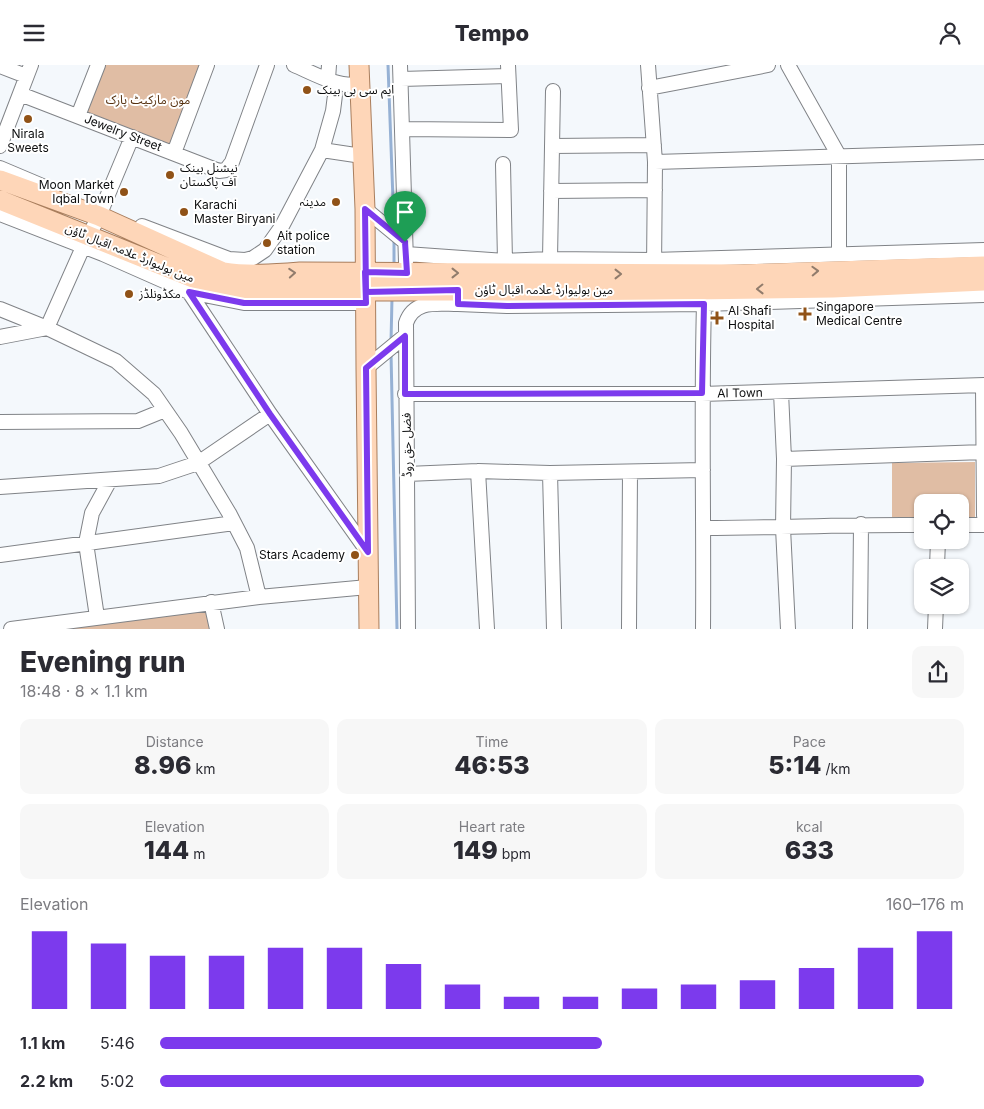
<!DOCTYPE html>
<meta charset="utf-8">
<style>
:root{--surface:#fff;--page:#f7f7f7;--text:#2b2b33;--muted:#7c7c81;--accent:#7c3aed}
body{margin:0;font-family:Inter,"Noto Sans Arabic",sans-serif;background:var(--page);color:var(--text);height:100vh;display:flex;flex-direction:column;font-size:19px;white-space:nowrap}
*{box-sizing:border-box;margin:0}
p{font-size:16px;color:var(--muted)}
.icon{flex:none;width:28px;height:28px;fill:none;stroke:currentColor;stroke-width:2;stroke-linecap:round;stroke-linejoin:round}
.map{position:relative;height:564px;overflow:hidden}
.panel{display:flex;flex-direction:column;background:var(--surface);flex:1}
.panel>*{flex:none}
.controls{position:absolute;left:914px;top:429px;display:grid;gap:10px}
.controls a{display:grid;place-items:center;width:55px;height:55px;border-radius:10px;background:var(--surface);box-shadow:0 1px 4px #0004;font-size:25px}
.pin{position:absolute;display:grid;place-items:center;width:42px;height:42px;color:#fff;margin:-51px -21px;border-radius:50% 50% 50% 0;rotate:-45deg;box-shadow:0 0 5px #0007}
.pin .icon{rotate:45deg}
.round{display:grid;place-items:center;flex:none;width:52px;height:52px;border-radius:10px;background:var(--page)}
.headline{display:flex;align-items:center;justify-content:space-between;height:85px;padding:0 20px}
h1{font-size:28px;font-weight:800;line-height:38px}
.metrics{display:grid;grid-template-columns:repeat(3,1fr);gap:8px;height:85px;padding:5px 20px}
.metrics div{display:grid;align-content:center;border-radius:10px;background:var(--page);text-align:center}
.metrics b{font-size:25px;font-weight:800}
.metrics small{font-size:14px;font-weight:400}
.metrics p{font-size:14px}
.chart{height:140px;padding:10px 20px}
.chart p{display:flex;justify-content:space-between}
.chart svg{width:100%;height:90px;margin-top:5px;stroke:var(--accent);stroke-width:6}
ul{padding:0 20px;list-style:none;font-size:16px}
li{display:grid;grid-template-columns:80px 60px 1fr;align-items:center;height:38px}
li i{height:12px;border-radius:6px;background:var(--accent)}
header{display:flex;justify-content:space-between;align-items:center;height:65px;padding:0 20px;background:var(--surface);font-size:22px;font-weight:800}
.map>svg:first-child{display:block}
.park{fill:#e0bda4}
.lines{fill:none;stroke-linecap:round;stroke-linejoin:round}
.stream{stroke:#96b1d4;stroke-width:3}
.minor-casing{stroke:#808387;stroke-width:16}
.major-casing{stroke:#a97e5d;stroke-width:21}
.minor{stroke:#fff;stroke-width:14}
.major{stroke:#fed6b8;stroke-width:19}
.oneway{stroke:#917c6c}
.route-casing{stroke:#fff;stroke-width:10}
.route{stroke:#7c3aed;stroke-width:6}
.poi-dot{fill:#905217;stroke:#fff;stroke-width:2}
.labels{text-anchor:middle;stroke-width:4;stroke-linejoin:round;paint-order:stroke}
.poi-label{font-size:12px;fill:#0c0d0e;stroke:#fff;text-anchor:start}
.park-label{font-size:12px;fill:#55300e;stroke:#fff}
.street-label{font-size:12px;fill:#0c0d0e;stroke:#fff}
</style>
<header><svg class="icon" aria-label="menu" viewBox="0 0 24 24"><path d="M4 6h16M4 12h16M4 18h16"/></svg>Tempo<svg class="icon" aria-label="person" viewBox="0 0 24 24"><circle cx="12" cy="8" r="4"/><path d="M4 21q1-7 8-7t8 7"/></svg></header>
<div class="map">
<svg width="984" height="564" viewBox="0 0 984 564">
<rect width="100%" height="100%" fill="#f4f8fc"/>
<!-- park -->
<path class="park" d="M101,0H202L170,82L82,49Z
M975,397V452H960V438H922V452H892V398Z
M211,537L217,564H50Z"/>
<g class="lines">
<!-- stream -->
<path class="stream" d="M388,0L394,162
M394,202V173
M391,277L392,233
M391,288L397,564"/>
<defs>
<path id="minor" d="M294,0C313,8 338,23 359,19
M400,0L406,197
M648,0L655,97L654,204
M788,0L839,91V197
M0,1L26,11
M401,14L508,11
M649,23L768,0
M20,29L219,106L226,105L232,97L267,0
M78,51L98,0
M402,64L511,65L508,0
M0,81L31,0
M552,81L654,80
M322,85L362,91
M174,88L207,0
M655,97L984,87
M503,99L505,196
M0,103L52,125
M551,126L655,125
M365,144L405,177
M0,149L103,189L189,227L244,238H366
M142,161L229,194L245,195L253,193L265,185L282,161L322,85L333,46L335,30L328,14L329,0
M406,189L505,196L550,194L653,195L984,185
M550,194L553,26
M187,224L270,349L368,487
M458,225V239L507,241L704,239C701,347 704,456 703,564
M704,239L984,230
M0,244L47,263L116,296L154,329L181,368L229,448L247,483L259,532
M0,272L47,263L83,182L99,151L132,72
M366,303L405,271
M983,321L984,451
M781,327L784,394L783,463L788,564
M405,329H702L984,320
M0,357L138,356L165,345
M784,394L984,387
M478,406L487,564
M550,408L554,564
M407,409L478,406L550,408L703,405
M0,422L159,411L198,398L270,349
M960,460H984
M704,463C777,463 850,459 922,460
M0,490L234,458
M937,502L938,475
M211,537L217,564
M97,552L86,478L92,448L110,415
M11,564L259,532L368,522
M408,564L406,258C414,234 438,239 458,239
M629,564L630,407
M860,564L861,459
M935,564L936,540"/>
<path id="major" d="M359,0L365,144L366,303L369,564
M0,115L99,151L223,207C248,211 274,209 300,207L744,209L984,201
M0,135L198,215L237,226H618L833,223L984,216"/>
</defs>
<!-- minor casing -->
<use href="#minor" class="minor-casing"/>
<!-- major casing -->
<use href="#major" class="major-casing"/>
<!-- minor -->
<use href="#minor" class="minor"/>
<!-- major -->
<use href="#major" class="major"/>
</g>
<!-- one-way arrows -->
<defs><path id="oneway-chevron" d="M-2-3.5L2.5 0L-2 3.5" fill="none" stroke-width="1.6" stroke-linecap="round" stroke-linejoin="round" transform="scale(1.25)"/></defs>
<g class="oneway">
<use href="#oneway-chevron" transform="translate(815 206) rotate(-2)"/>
<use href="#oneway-chevron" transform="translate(292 208) rotate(-4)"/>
<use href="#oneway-chevron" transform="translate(455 208)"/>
<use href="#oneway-chevron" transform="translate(618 209)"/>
<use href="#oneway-chevron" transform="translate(760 224) rotate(179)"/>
</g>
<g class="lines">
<defs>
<path id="route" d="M405,177L407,208L365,207L366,238H244L189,227L270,349L368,487L366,303L405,271V329L702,328L704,239L507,241L458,239V225L366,227L365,144L405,177"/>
</defs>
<!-- route casing -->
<use href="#route" class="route-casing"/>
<!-- route -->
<use href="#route" class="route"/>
</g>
<!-- markers -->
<g class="poi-dot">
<circle cx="307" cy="25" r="5"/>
<circle cx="28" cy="54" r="5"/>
<circle cx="170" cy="110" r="5"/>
<circle cx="124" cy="127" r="5"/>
<circle cx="336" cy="137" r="5"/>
<circle cx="184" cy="147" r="5"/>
<circle cx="267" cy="178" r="5"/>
<circle cx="129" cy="229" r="5"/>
<path d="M802.5 241.5h5v5h5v5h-5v5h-5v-5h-5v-5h5z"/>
<path d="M714.5 245.5h5v5h5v5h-5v5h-5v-5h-5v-5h5z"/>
<circle cx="355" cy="490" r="5"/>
</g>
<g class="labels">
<!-- poi labels -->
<g class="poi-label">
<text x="317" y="29">ایم سی بی بینک</text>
<text x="28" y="73" text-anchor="middle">Nirala<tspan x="28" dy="14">Sweets</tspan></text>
<text x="180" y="107">نیشنل بینک<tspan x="180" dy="14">آف پاکستان</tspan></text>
<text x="114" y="124" text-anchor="end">Moon Market<tspan x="114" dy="14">Iqbal Town</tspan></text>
<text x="326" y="141" text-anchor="end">مدینہ</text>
<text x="194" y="144">Karachi<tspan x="194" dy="14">Master Biryani</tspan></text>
<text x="277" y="175">Ait police<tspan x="277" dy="14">station</tspan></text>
<text x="139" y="233">مکڈونلڈز</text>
<text x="816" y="246">Singapore<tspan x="816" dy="14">Medical Centre</tspan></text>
<text x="728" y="250">Al Shafi<tspan x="728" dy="14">Hospital</tspan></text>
<text x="345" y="494" text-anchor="end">Stars Academy</text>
</g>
<!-- park labels -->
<g class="park-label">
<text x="148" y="39">مون مارکیٹ پارک</text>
</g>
<!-- street labels -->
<g class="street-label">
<text transform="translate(123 68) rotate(21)" y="4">Jewelry Street</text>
<text transform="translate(130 188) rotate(22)" y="4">مین بولیوارڈ علامہ اقبال ٹاؤن</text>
<text x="544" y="229">مین بولیوارڈ علامہ اقبال ٹاؤن</text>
<text transform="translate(740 328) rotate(-1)" y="4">AI Town</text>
<text transform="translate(407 380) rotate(-91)" y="4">فضل حق روڈ</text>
</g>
</g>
</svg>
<div class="controls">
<a><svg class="icon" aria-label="locate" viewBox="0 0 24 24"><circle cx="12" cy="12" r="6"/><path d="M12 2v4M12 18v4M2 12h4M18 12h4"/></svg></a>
<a><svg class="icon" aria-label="layers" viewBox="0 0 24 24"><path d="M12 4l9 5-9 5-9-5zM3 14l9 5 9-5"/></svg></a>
</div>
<div class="pin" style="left:405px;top:177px;background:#1e9e55"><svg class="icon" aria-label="arrive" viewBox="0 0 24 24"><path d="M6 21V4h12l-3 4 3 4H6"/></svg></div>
</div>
<section class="panel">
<div class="headline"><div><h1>Evening run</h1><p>18:48 · 8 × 1.1 km</p></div><a class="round"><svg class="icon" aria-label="share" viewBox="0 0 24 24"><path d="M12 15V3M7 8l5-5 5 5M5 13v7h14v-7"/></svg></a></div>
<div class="metrics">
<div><p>Distance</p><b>8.96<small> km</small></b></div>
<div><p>Time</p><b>46:53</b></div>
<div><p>Pace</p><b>5:14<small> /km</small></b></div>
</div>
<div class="metrics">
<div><p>Elevation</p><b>144<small> m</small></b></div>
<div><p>Heart rate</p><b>149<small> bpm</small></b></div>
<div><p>kcal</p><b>633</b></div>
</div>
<div class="chart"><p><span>Elevation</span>160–176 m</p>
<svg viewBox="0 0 160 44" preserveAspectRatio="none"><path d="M5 44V6M15 44V12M25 44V18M35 44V18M45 44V14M55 44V14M65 44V22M75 44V32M85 44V38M95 44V38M105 44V34M115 44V32M125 44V30M135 44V24M145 44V14M155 44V6"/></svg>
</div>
<ul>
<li><b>1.1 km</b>5:46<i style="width:55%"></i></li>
<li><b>2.2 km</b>5:02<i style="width:95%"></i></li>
</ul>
</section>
